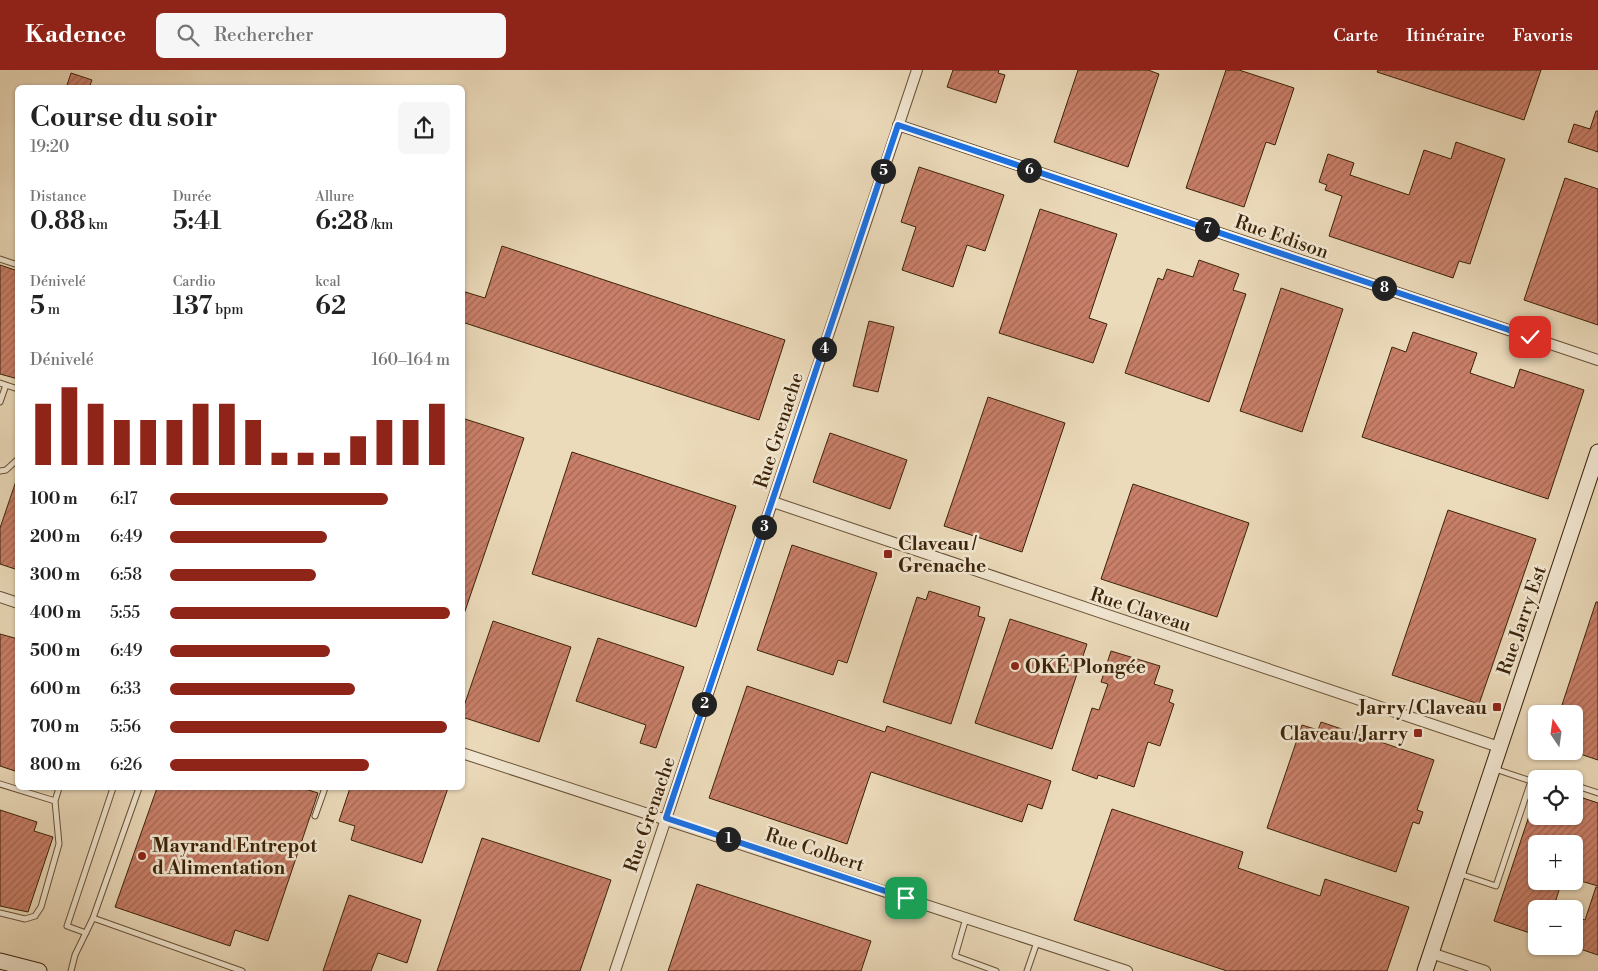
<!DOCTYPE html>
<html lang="fr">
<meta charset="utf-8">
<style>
:root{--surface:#fff;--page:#f6f6f6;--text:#222;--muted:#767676;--accent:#8f2418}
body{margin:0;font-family:"Libre Bodoni",serif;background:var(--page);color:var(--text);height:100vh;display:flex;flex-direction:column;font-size:19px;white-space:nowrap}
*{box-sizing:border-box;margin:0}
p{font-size:16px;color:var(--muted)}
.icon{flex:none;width:28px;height:28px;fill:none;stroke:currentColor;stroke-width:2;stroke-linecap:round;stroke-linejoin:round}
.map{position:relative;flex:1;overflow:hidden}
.side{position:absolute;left:15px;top:15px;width:450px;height:705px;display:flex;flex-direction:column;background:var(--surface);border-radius:8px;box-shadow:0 1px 4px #0004}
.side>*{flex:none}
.needle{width:32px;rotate:347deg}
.buttons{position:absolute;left:1528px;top:635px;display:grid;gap:10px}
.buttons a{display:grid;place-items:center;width:55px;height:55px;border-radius:8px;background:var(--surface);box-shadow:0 1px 4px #0004;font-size:25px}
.pin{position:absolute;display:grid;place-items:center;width:42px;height:42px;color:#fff;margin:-21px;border-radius:10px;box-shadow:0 2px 8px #0006}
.km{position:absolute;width:25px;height:25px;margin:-12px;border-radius:50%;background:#222;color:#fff;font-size:14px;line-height:25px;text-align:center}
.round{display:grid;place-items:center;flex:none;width:52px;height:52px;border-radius:8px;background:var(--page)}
.summary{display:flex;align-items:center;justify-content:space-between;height:85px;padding:0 15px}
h1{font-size:28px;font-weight:600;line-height:38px}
.figures{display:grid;grid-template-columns:repeat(3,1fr);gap:8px;height:85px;padding:5px 15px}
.figures div{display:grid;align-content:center}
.figures b{font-size:25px;font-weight:600}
.figures small{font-size:14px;font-weight:400}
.figures p{font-size:14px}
.chart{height:140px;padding:10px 15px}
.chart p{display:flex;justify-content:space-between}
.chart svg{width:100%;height:90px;margin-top:5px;stroke:var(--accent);stroke-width:6}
ul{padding:0 15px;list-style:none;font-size:16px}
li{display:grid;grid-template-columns:80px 60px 1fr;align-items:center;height:38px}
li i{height:12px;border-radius:6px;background:var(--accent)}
header{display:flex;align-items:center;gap:30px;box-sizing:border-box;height:70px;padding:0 25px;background:var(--accent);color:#fff}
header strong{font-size:24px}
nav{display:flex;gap:28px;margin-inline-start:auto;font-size:18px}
.search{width:350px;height:45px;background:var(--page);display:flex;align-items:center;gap:12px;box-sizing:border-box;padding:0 18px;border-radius:8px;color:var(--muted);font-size:19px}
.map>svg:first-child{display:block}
.building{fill:url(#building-hatch);stroke:#3b2308}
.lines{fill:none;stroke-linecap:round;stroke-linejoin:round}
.lane-casing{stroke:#675135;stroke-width:7}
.street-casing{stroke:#675135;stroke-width:12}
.secondary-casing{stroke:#3b2308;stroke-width:17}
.lane{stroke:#f3e8d3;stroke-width:5}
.street{stroke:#f3e8d3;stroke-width:10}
.secondary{stroke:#f3e8d3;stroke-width:15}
.route-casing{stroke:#fff;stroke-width:10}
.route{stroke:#1a73e8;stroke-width:6}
.poi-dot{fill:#8f2418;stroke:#f3e8d3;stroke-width:2}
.labels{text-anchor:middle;stroke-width:5;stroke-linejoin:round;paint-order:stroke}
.street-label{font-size:19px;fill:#3b2308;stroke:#f3e8d3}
.poi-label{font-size:19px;font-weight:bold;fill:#3b2308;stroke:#f3e8d3;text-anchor:start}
</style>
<header>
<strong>Kadence</strong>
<div class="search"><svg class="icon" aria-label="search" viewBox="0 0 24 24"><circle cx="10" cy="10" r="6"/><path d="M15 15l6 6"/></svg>Rechercher</div>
<nav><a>Carte</a><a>Itinéraire</a><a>Favoris</a></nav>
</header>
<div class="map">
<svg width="1598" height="901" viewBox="0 0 1598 901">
<defs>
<pattern id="building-hatch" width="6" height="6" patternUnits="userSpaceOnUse" patternTransform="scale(1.25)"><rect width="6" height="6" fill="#c97f69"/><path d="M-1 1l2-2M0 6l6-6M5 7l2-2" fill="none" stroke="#a46854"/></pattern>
</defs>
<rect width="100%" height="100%" fill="#ecdbbb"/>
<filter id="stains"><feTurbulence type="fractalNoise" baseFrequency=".004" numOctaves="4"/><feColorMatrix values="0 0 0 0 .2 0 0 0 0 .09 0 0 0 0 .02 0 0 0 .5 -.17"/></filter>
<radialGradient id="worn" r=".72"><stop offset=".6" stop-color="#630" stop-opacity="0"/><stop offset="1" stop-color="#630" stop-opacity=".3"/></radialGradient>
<!-- building -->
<path class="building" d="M953,0H999L998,3L1005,5L996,33L947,17Z
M1078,0H1148L1159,4L1128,97L1054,72Z
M1226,0H1239L1294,18L1275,75L1266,72L1244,137L1186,118Z
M1378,0H1541L1524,50L1377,2Z
M71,3L92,10L89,18H66Z
M1596,41H1598V82L1568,72L1574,54L1590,59Z
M1456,72L1505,89L1470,194L1459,191L1453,208L1329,166L1342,126L1325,120L1327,115L1319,112L1328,84L1354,93L1350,105L1409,125L1424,80L1451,89Z
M919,97L1004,125L985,181L967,175L953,217L902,200L916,157L901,152Z
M1565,108L1598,119V255L1524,230Z
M1040,139L1117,164L1089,248L1107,254L1093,293L999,263Z
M502,176L785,270L759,350L462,252V221L485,228Z
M1199,190L1239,204L1233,220L1246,224L1209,332L1125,303L1158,208L1163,210L1167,199L1193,207Z
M0,195L18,201V309L0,304Z
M1281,218L1343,239L1302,362L1240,341Z
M869,251L894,257L878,322L853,316Z
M1413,262L1477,283L1470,303L1514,318L1520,299L1584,320L1548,429L1362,367L1392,277L1406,282Z
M988,327L1065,353L1022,482L944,456Z
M462,348L524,368L464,544H462Z
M830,363L907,390L890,439L813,412Z
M572,382L736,436L696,557L532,504Z
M16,411H18V500L0,494V458Z
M1133,414L1249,453L1217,547L1101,509Z
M1448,440L1536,469L1479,634L1392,605Z
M792,475L877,503L847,593L838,590L833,605L757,580Z
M929,521L980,537L978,546L985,548L951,654L883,632L917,527L926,530Z
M1596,532H1598V690L1574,682V644H1559Z
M1010,549L1087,574L1052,679L975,653Z
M493,551L571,577L539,672L462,647V642Z
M0,564L18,569V702L0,696Z
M598,568L684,597L656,678L640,673L646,655L576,631Z
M1111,581L1160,596L1154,614L1173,620L1169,632L1174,634L1160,676L1148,672L1134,717L1098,705L1097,709L1072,700L1092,638L1099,640L1108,614L1101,612Z
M747,616L885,662L887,656L1051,711L1042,739L1028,734L1022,752L871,702L847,774L709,728Z
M1321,652L1434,690L1417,740L1423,742L1419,754L1413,752L1396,802L1267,758L1302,655L1318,660Z
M157,718H302L318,723L268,871L235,860L230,876L115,837Z
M350,718H448L422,793L351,770L355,756L339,751Z
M1574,725L1598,733V816L1574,809V774H1536V811H1562L1553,839H1536V865L1494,851L1529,746H1574Z
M1112,739L1243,782L1238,798L1320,826L1325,809L1409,837L1387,901H1227L1074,850Z
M0,740L37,752L34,761L53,767L28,842L0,836Z
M482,768L611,810L580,901H437Z
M697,814L871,871L861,901H668Z
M1596,817H1598V885L1574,877V846L1585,850Z
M349,825L421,850L407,893L378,883L371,901H323Z"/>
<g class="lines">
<defs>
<path id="lane" d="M0,189L18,195
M0,313L18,319
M0,332L6,315
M0,401L6,400L18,389
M1531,711L1541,704L1554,709
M0,714L55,731
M1574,715L1598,723
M315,746L325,718
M1460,804L1496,816L1531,711L1495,699
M0,843L25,849L35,846L41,837L59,774L55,731L59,718
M93,848L139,718
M966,848L955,886L996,901
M86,863L67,856L113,718
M71,901L75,885L93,848L242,901
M1027,901L1037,872"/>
<path id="street" d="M898,55L1598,290
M773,432L1499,677
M0,527L18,533
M462,683L1127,901
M1431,883L1485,901
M615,901L917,0"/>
<path id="secondary" d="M0,891L39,901
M1425,901L1598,382"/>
</defs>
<!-- lane casing -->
<use href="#lane" class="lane-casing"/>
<!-- street casing -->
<use href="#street" class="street-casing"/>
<!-- secondary casing -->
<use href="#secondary" class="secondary-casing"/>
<!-- lane -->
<use href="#lane" class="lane"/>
<!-- street -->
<use href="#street" class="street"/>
<!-- secondary -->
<use href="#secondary" class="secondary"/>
</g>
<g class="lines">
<defs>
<path id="route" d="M906,828L666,748L898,55L1530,267"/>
</defs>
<!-- route casing -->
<use href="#route" class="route-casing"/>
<!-- route -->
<use href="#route" class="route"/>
</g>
<!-- markers -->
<g class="poi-dot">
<rect x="883" y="479" width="10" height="10" rx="2.5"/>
<circle cx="1015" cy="596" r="5"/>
<rect x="1492" y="632" width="10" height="10" rx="2.5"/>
<rect x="1413" y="658" width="10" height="10" rx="2.5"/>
<circle cx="142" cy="786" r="5"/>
</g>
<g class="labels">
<!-- street labels -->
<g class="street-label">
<text transform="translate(1282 166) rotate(19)" y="7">Rue Edison</text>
<text transform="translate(778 360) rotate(-72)" y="7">Rue Grenache</text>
<text transform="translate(1141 539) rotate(18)" y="7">Rue Claveau</text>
<text transform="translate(1521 550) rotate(-71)" y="7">Rue Jarry Est</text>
<text transform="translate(649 744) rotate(-71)" y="7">Rue Grenache</text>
<text transform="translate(815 779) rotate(18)" y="7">Rue Colbert</text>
</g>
<!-- poi labels -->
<g class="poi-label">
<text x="898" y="480">Claveau /<tspan x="898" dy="22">Grenache</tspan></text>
<text x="1025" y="603">OKÉ Plongée</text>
<text x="1487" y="644" text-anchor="end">Jarry / Claveau</text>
<text x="1408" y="670" text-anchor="end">Claveau / Jarry</text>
<text x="152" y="782">Mayrand Entrepot<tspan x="152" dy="22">d Alimentation</tspan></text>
</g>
</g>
<rect width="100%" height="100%" filter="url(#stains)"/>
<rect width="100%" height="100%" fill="url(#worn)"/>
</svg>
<div class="buttons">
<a><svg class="needle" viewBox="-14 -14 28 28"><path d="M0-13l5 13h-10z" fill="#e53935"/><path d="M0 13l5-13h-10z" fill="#767676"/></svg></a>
<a><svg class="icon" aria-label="locate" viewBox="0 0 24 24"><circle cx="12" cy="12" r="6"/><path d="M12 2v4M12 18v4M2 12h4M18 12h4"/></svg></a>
<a>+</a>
<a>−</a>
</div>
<div class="pin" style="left:906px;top:828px;background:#1e9e55"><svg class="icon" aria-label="arrive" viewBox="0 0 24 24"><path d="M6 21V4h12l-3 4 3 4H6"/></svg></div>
<div class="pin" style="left:1530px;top:267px;background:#d93025"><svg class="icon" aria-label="check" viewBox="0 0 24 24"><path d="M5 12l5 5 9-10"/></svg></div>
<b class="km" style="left:728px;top:769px">1</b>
<b class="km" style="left:704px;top:634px">2</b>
<b class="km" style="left:764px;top:457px">3</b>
<b class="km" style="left:824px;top:279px">4</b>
<b class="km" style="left:883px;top:101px">5</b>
<b class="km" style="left:1029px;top:100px">6</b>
<b class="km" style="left:1207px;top:159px">7</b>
<b class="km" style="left:1384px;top:218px">8</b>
<section class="side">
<div class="summary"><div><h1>Course du soir</h1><p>19:20</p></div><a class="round"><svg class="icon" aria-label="share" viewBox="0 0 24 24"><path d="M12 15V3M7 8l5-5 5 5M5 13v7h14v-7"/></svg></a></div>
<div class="figures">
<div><p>Distance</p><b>0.88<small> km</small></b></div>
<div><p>Durée</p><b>5:41</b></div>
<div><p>Allure</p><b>6:28<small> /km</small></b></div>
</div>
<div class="figures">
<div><p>Dénivelé</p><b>5<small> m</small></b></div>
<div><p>Cardio</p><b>137<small> bpm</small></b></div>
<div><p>kcal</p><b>62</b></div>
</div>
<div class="chart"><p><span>Dénivelé</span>160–164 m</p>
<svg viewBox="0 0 160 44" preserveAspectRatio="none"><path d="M5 44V14M15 44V6M25 44V14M35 44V22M45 44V22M55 44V22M65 44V14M75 44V14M85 44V22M95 44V38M105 44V38M115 44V38M125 44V30M135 44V22M145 44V22M155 44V14"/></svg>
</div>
<ul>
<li><b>100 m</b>6:17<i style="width:78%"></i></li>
<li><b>200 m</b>6:49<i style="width:56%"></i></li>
<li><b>300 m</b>6:58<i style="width:52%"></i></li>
<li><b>400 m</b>5:55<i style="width:100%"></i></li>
<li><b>500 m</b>6:49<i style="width:57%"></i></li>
<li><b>600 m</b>6:33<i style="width:66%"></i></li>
<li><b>700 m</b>5:56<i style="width:99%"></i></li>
<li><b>800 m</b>6:26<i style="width:71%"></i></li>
</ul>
</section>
</div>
